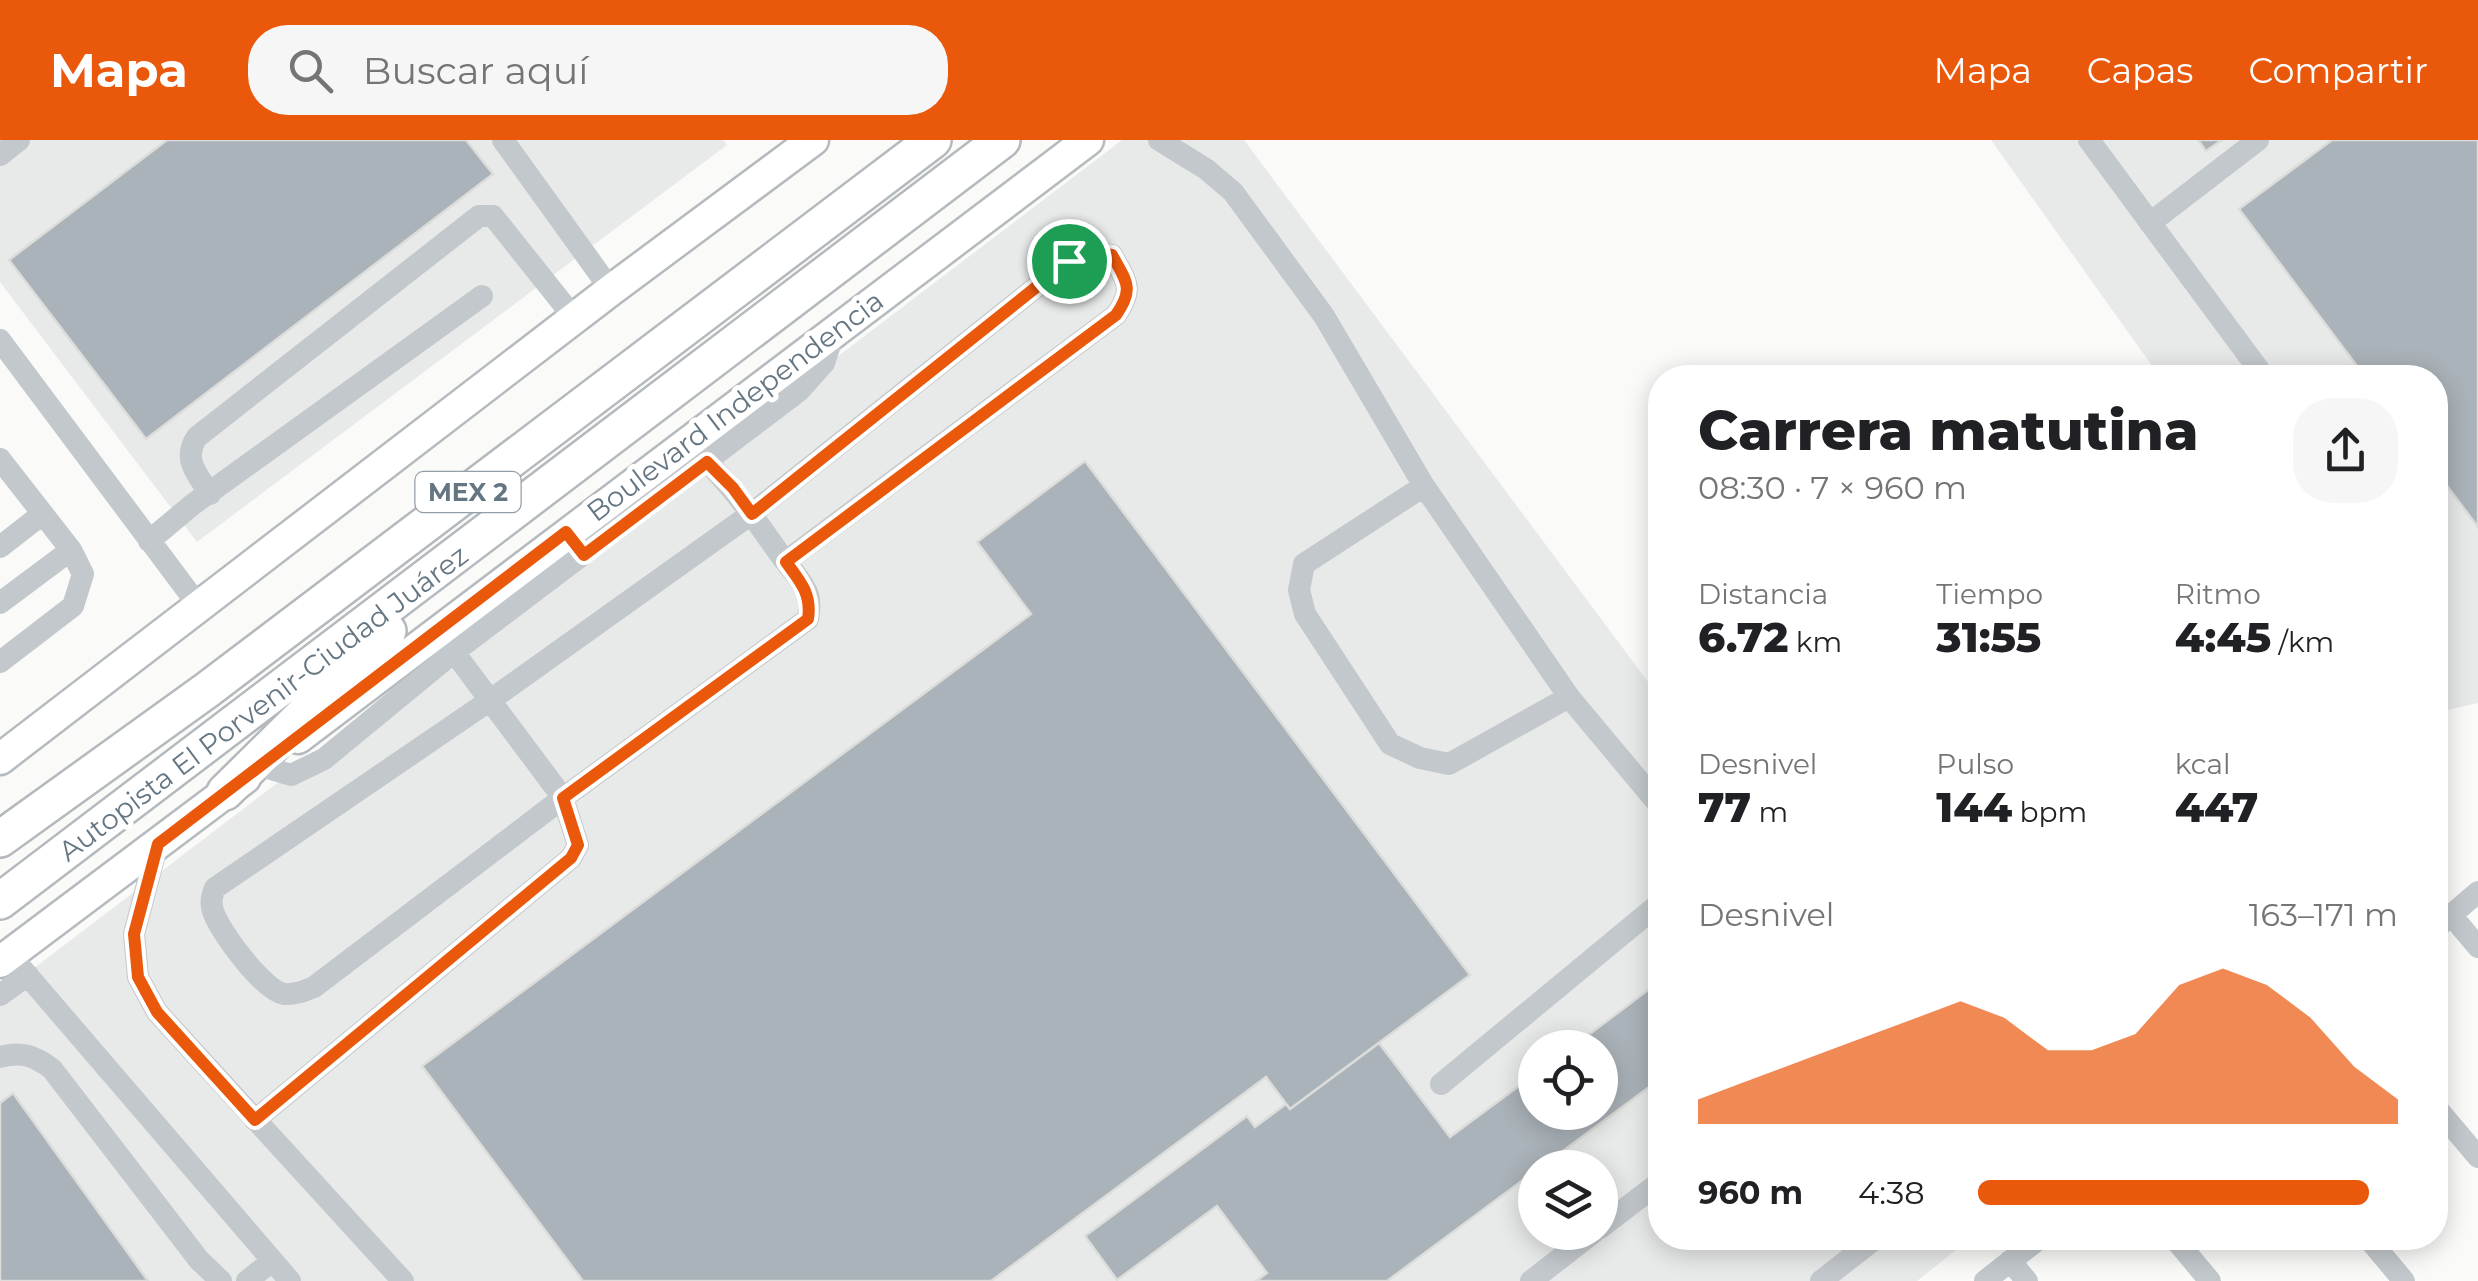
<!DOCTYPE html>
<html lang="es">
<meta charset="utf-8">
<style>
:root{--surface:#fff;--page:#f6f6f6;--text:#202124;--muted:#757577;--accent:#ea580c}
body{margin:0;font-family:Montserrat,sans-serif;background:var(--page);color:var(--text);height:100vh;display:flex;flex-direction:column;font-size:38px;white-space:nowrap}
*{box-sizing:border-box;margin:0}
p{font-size:32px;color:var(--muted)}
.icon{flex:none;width:55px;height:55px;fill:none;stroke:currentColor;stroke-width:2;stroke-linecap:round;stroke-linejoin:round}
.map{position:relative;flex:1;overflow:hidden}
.side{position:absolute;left:1648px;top:225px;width:800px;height:885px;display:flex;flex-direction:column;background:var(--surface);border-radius:40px;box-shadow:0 5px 25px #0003}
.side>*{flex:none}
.buttons{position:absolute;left:1518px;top:890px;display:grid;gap:20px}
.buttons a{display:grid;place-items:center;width:100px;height:100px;border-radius:50%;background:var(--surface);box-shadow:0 5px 25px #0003;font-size:50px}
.pin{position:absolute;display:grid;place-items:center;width:85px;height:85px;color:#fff;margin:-42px;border:5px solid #fff;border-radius:50%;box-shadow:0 2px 10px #0007}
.round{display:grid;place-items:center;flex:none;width:105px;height:105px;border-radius:40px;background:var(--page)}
.overview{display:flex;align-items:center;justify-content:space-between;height:170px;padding:0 50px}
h1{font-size:55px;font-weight:800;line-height:75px}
.stats{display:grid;grid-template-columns:repeat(3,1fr);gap:15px;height:170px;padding:10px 50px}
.stats div{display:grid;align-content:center}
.stats b{font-size:42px;font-weight:800}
.stats small{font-size:28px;font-weight:400}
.stats p{font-size:28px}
.chart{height:280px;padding:20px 50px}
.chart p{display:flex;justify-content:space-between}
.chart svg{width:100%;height:180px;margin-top:10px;fill:var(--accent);opacity:.7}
ul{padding:0 50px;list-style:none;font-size:32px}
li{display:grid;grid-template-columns:160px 120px 1fr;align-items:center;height:75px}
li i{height:25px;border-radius:12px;background:var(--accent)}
header{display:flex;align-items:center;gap:60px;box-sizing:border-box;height:140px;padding:0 50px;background:var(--accent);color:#fff}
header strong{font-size:48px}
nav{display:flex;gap:55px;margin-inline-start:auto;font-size:35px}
.search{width:700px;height:90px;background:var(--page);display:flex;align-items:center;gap:25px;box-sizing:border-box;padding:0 35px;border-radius:40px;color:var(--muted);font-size:38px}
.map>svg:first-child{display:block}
.built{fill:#e8e9e9;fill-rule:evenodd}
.building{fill:#aab3b9;stroke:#dcdcda;stroke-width:2.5}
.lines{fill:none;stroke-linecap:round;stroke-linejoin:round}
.major-casing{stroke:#b5babe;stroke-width:35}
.highway-casing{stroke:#b4b9bd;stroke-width:40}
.minor{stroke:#c3c8cc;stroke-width:22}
.major{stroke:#fff;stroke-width:30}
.highway{stroke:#fff;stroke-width:35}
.route-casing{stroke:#fff;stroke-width:20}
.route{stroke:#ea580c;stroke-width:12}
.labels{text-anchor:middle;stroke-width:10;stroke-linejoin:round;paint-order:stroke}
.shield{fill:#fff;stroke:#939fa8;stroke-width:2.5}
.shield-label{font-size:25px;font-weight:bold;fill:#657683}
.street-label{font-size:28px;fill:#657683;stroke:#fff}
</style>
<header>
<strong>Mapa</strong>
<div class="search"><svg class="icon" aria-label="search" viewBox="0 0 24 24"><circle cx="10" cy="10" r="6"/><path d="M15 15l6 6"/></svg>Buscar aquí</div>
<nav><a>Mapa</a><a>Capas</a><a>Compartir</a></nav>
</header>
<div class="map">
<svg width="2478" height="1141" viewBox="0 0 2478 1141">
<rect width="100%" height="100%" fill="#fafaf8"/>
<!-- built -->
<path class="built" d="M0,0H723L727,5L197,402L0,142Z
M1122,0H1244L1660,558V1098H1971L1917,1141H0V854ZM1535,908H1600V972H1535ZM1535,1028H1600V1092H1535Z
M1991,0H2478V563L2435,573V238L2160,237Z"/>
<!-- building -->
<path class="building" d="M167,0H466L493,34L146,299L9,120Z
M2198,0H2222L2206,11Z
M2332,0H2478V387L2435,330V238H2366L2239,69Z
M1085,321L1470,835L1290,969L1266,937L991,1141H583L422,926L1031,474L977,402Z
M1660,841V939L1540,1028H1535V1031L1387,1141H1256L1267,1133L1217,1066L1117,1140L1085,1096L1247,976L1255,987L1286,964L1290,969L1379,903L1450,997L1535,934V972H1600V908H1571Z
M13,953L148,1141H0V963Z"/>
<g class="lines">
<defs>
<path id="major" d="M298,598L1088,0
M0,619L611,150L813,0
M0,822L245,638"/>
<path id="highway" d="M225,652L388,491
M0,699L207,550L933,0
M0,761L1002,0"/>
</defs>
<!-- major casing -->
<use href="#major" class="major-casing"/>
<!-- highway casing -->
<use href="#highway" class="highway-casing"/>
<!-- minor -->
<path class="minor" d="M503,0L611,150
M1159,0L1206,29L1233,52L1324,176L1424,346L1569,557L1660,666
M2089,0L2265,238
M0,15L19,0
M2150,83L2258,0
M0,200L198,465
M0,319L71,410L83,434L73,466L0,522
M707,322C736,351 758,383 781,416C790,428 803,441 808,455C811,464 809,471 808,479L563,658L314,847C305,851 295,855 284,854C263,850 219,791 213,771C210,762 212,756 215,748L489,561L751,374L1069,121L1093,112L1112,115C1126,141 1135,148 1116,175L786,421
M1424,346L1304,424L1299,450L1305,474L1390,604L1420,618L1449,624L1569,557
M210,354C197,334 182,319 197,297L479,76H493L575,179
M149,401L192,365L482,156
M0,407L41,375
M0,463L71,410
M261,626L291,635L324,619L454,512L799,251L824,223L834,192
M158,703L134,794L138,837L157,872L403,1141
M2452,776L2478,807
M2435,789L2478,752
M10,815L290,1141
M0,855L28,835
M0,917C22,911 35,916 52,929L199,1120L221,1141
M1441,944L1660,763
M2435,966L2478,1017
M255,980L571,718L578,705L563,658L454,512
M1600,1088L1660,1042
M2174,1098L2210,1141
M2368,1098L2404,1141
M2010,1121L2027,1141
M247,1141L272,1121
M1531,1141L1594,1092
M1821,1141L1876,1098
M1985,1141L2040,1098"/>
<!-- major -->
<use href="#major" class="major"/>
<!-- highway -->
<use href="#highway" class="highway"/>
</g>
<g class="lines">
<defs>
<path id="route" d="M1093,112L1112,115C1126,141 1135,148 1116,175L786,422C800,441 812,454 808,479L563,658L578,705L571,718L255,980L157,872L138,837L134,794L158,704L566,392L584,415L707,322L733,348L752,374L1069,121Z"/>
</defs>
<!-- route casing -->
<use href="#route" class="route-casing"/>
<!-- route -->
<use href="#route" class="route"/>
</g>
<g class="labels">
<!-- shield labels -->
<rect class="shield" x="415.5" y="332" width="105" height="40" rx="8"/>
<g class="shield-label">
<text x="468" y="361">MEX 2</text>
</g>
<!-- street labels -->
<g class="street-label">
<text transform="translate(735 266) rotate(-37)" y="10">Boulevard Independencia</text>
<text transform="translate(263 563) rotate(-37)" y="10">Autopista El Porvenir-Ciudad Juárez</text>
</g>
</g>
</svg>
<div class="buttons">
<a><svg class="icon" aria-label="locate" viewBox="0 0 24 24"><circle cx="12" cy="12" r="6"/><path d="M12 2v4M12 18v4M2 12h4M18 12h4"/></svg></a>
<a><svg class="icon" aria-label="layers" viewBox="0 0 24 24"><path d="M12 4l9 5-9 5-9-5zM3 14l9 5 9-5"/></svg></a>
</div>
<div class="pin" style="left:1069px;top:121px;background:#1e9e55"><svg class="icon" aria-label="arrive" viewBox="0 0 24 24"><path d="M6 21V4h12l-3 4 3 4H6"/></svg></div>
<section class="side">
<div class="overview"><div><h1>Carrera matutina</h1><p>08:30 · 7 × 960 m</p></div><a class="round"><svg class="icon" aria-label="share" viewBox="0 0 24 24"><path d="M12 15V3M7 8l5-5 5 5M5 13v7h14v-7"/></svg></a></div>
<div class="stats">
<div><p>Distancia</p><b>6.72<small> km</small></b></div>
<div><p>Tiempo</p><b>31:55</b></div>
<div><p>Ritmo</p><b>4:45<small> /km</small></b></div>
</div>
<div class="stats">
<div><p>Desnivel</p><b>77<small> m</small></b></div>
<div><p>Pulso</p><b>144<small> bpm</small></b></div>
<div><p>kcal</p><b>447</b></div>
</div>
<div class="chart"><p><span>Desnivel</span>163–171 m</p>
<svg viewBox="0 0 160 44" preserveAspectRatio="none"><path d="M0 44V38L10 34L20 30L30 26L40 22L50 18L60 14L70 18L80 26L90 26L100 22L110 10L120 6L130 10L140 18L150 30L160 38V44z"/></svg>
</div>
<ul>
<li><b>960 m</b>4:38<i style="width:93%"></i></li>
</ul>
</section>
</div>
